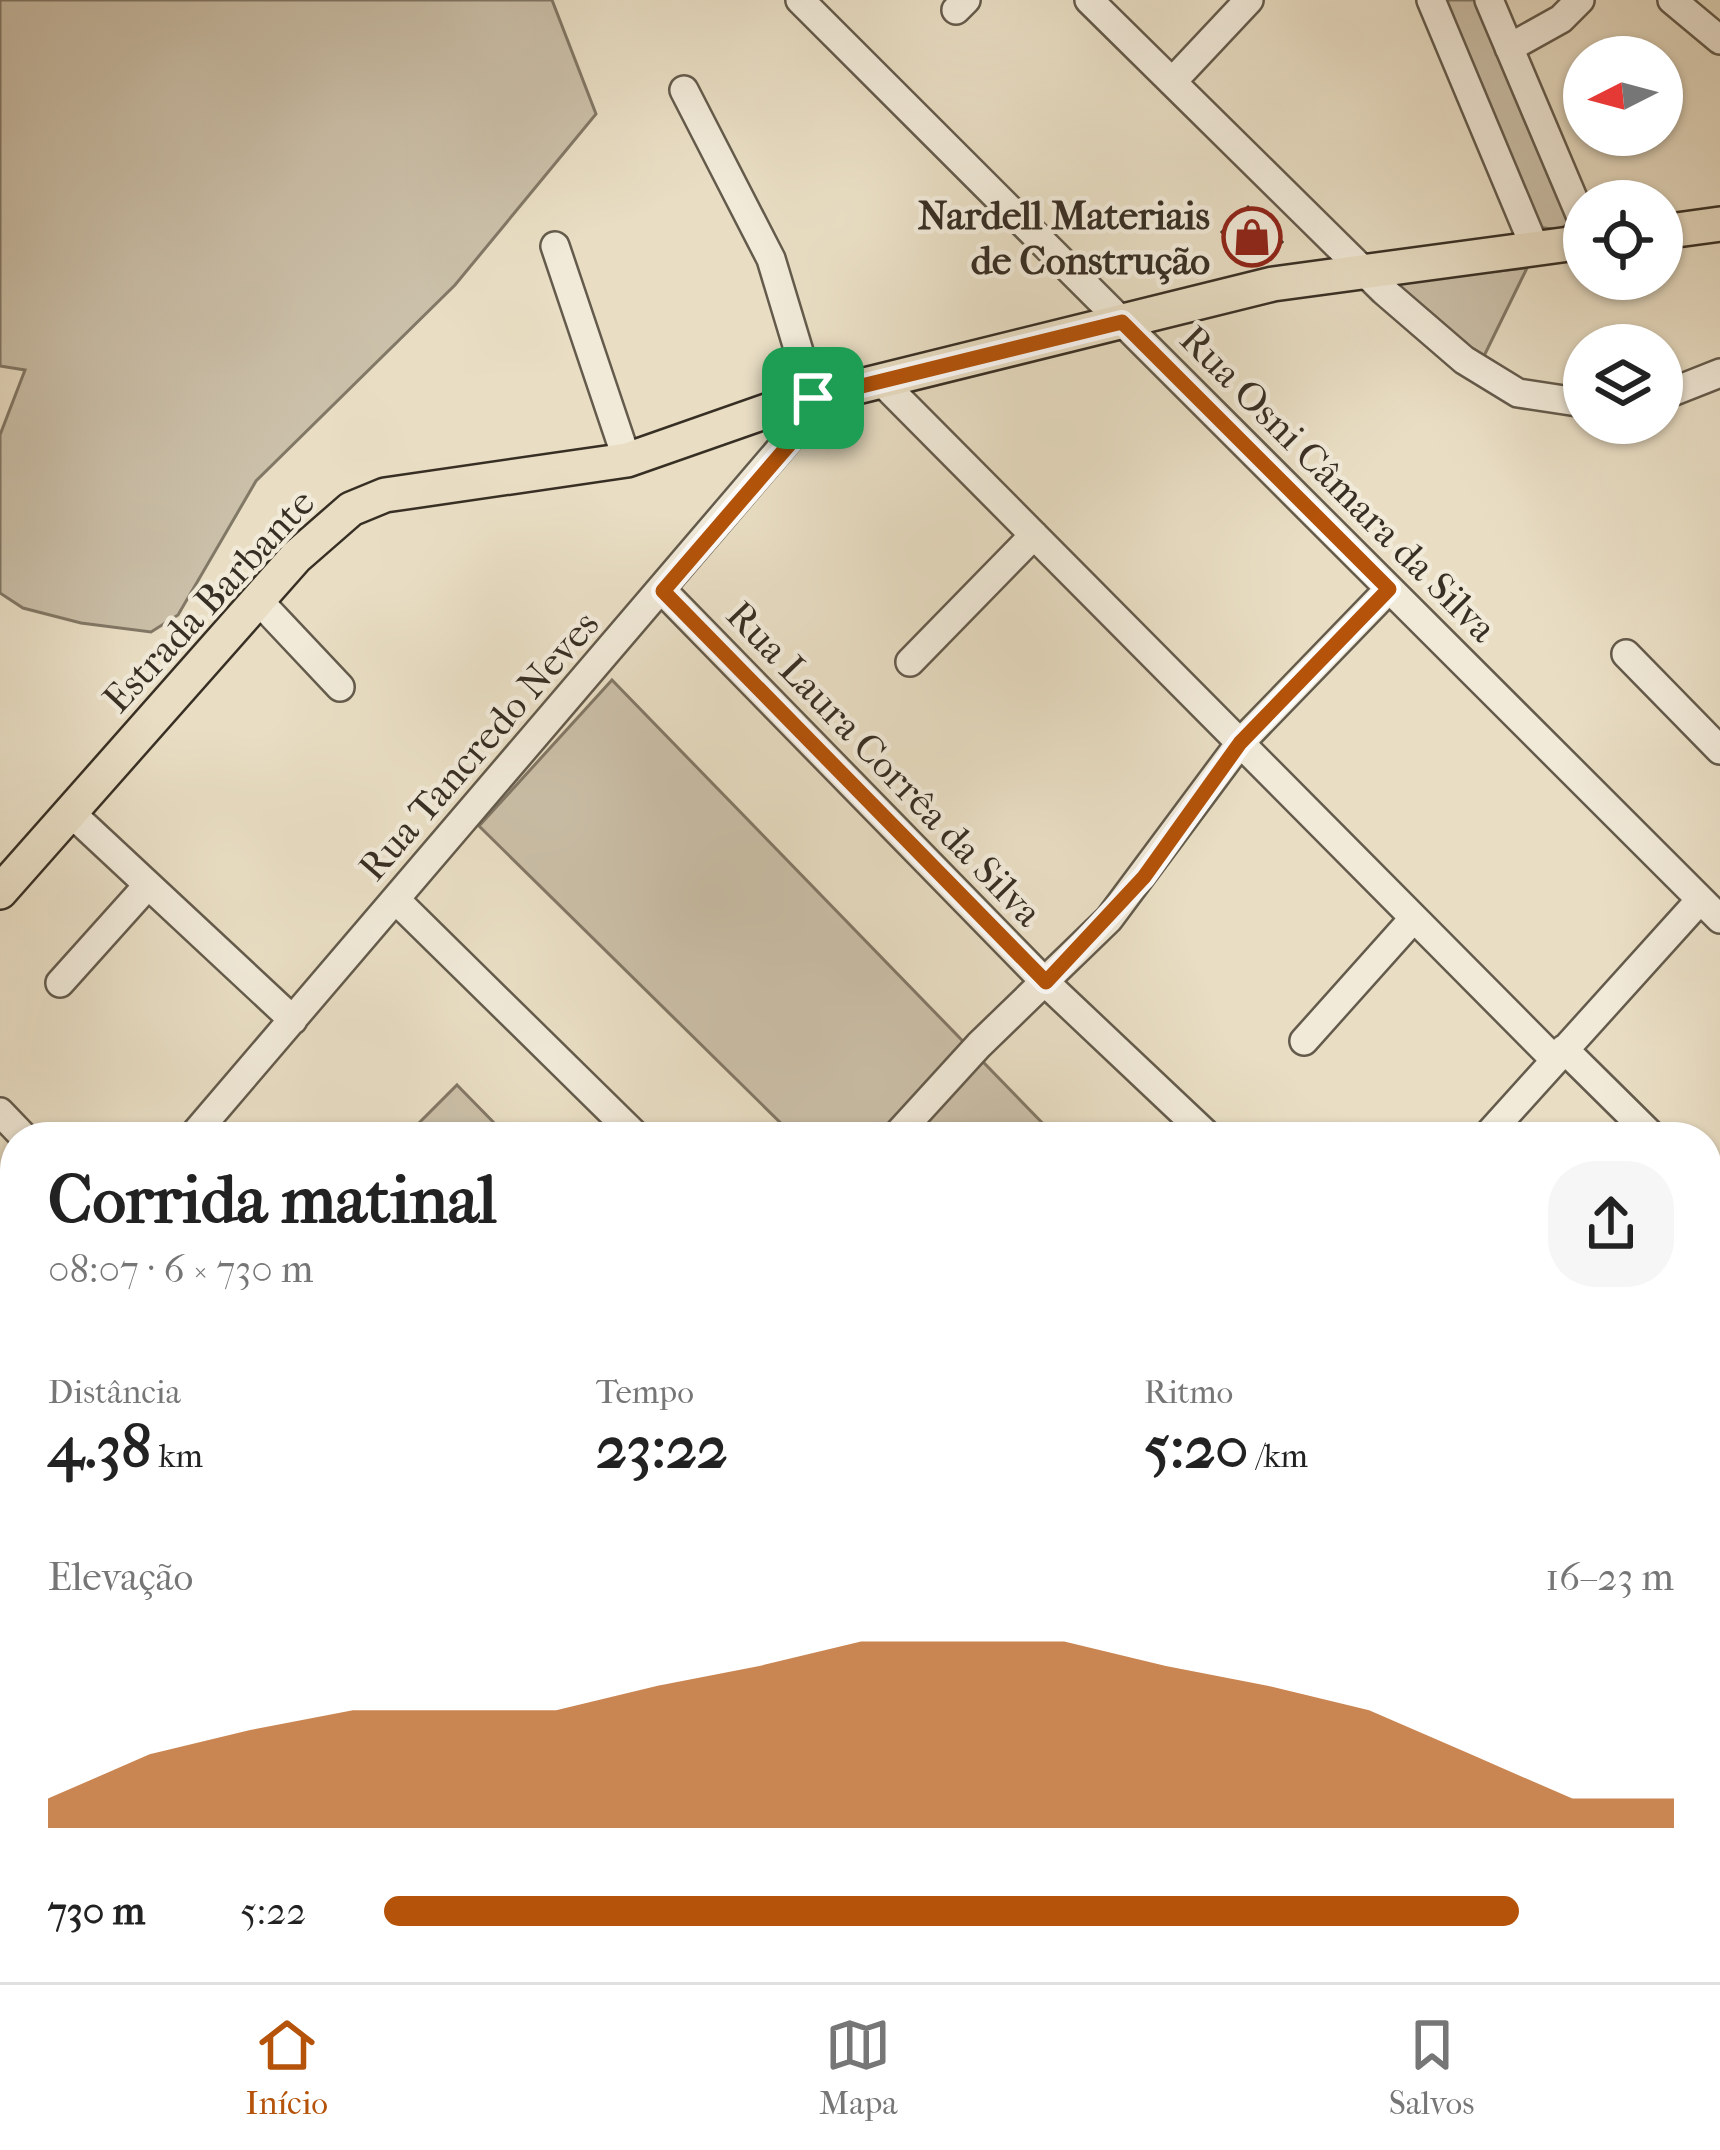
<!DOCTYPE html>
<html lang="pt">
<meta charset="utf-8">
<style>
:root{--surface:#fff;--page:#f6f6f6;--text:#222;--muted:#767676;--line:#e0e0e0;--accent:#b45309}
body{margin:0;font-family:"IM FELL French Canon",serif;background:var(--page);color:var(--text);height:100vh;display:flex;flex-direction:column;font-size:45px;white-space:nowrap}
*{box-sizing:border-box;margin:0}
p{font-size:39px;color:var(--muted)}
.icon{flex:none;width:66px;height:66px;fill:none;stroke:currentColor;stroke-width:2;stroke-linecap:round;stroke-linejoin:round}
.map{position:relative;flex:1;overflow:hidden}
.drawer{position:absolute;left:0px;top:1122px;width:1722px;height:861px;display:flex;flex-direction:column;background:var(--surface);border-radius:48px 48px 0 0;box-shadow:0 3px 9px #0004}
.drawer>*{flex:none}
.needle{width:78px;rotate:264deg}
.tools{position:absolute;left:1563px;top:36px;display:grid;gap:24px}
.tools a{display:grid;place-items:center;width:120px;height:120px;border-radius:50%;background:var(--surface);box-shadow:0 3px 9px #0004;font-size:60px}
.pin{position:absolute;display:grid;place-items:center;width:102px;height:102px;color:#fff;margin:-51px;border-radius:24px;box-shadow:0 6px 18px #0006}
.round{display:grid;place-items:center;flex:none;width:126px;height:126px;border-radius:48px;background:var(--page)}
.summary{display:flex;align-items:center;justify-content:space-between;height:204px;padding:0 48px}
h1{font-size:66px;font-weight:800;line-height:90px}
.metrics{display:grid;grid-template-columns:repeat(3,1fr);gap:18px;height:204px;padding:12px 48px}
.metrics div{display:grid;align-content:center}
.metrics b{font-size:60px;font-weight:800}
.metrics small{font-size:33px;font-weight:400}
.metrics p{font-size:33px}
.chart{height:336px;padding:24px 48px}
.chart p{display:flex;justify-content:space-between}
.chart svg{width:100%;height:216px;margin-top:12px;fill:var(--accent);opacity:.7}
ul{padding:0 48px;list-style:none;font-size:39px}
li{display:grid;grid-template-columns:192px 144px 1fr;align-items:center;height:90px}
li i{height:30px;border-radius:15px;background:var(--accent)}
.tabs{display:flex;justify-content:space-around;align-items:center;height:168px;border-top:3px solid var(--line);background:var(--surface);font-size:33px;color:var(--muted)}
.tabs a{display:grid;justify-items:center;gap:6px}
.tabs .on{color:var(--accent)}
.map>svg:first-child{display:block}
.green{fill:#cbc0a9;stroke:#827866;stroke-width:3}
.building{fill:#948a77;stroke:#382f24;stroke-width:3}
.lines{fill:none;stroke-linecap:round;stroke-linejoin:round}
.minor-casing{stroke:#645b4c;stroke-width:32}
.major-casing{stroke:#382f24;stroke-width:38}
.minor{stroke:#f1ead9;stroke-width:27}
.major{stroke:#e9dec4;stroke-width:33}
.route-casing{stroke:#fff;stroke-width:24}
.route{stroke:#b45309;stroke-width:15}
.labels{text-anchor:middle;stroke-width:9;stroke-linejoin:round;paint-order:stroke}
.poi-label{font-size:39px;font-weight:bold;fill:#382f24;stroke:#f1ead9;text-anchor:end}
.street-label{font-size:39px;fill:#382f24;stroke:#f1ead9}
</style>
<div class="map">
<svg width="1720" height="1982" viewBox="0 0 1720 1982">
<rect width="100%" height="100%" fill="#e9dec4"/>
<filter id="stains"><feTurbulence type="fractalNoise" baseFrequency=".00167" numOctaves="4"/><feColorMatrix values="0 0 0 0 .2 0 0 0 0 .09 0 0 0 0 .02 0 0 0 .5 -.17"/></filter>
<radialGradient id="worn" r=".72"><stop offset=".6" stop-color="#630" stop-opacity="0"/><stop offset="1" stop-color="#630" stop-opacity=".3"/></radialGradient>
<!-- green -->
<path class="green" d="M0,0H552L596,114L455,285L256,481L178,615L151,632L81,623L23,608L0,593V435L25,370L0,366Z
M1444,0H1478L1572,220L1560,230L1537,227Z
M1527,268L1483,358L1394,282Z
M612,680L1056,1137H795L479,826Z
M457,1085L508,1137H405Z
M15,1341V1703L0,1693V1357Z
M1720,1620V1800L1707,1787V1634Z
M15,1716V1968H705L692,1982H0V1737Z"/>
<!-- building -->
<path class="building" d="M1248,207L1282,242L1269,255L1250,261L1222,232Z"/>
<g class="lines">
<defs>
<path id="minor" d="M800,0L1720,919
M1089,0L1384,291L1464,360L1518,393L1584,403
M1431,0L1535,248
M1489,0L1584,224
M1672,0L1720,40
M956,10L966,0
M1509,48L1561,19L1580,0
M1172,82L1249,0
M555,246L627,460
M881,381L1555,1060
M1662,396L1720,373
M663,591L1045,982L1209,1137
M258,600L340,687
M1626,654L1720,750
M910,662L1034,535
M70,812L293,1020
M396,900L637,1137
M60,983L148,885
M1304,1041L1414,918
M1564,1049L1653,1137
M0,1112L24,1137
M192,1137L810,414L813,398L771,259L684,90
M895,1137L979,1045L1109,919L1240,743L1389,589
M1486,1137L1700,900
M1707,1191L1720,1204
M1707,1496L1720,1482
M974,1968L991,1982
M1225,1968L1241,1982
M727,1975L734,1982
M1054,1982L1066,1968
M1271,1982L1284,1968"/>
<path id="major" d="M1662,232L1720,224
M0,892L296,557L351,509L385,495L627,460L784,405L1273,284L1584,242"/>
</defs>
<!-- minor casing -->
<use href="#minor" class="minor-casing"/>
<!-- major casing -->
<use href="#major" class="major-casing"/>
<!-- minor -->
<use href="#minor" class="minor"/>
<!-- major -->
<use href="#major" class="major"/>
</g>
<g class="lines">
<defs>
<path id="route" d="M1122,322L1389,589L1240,743L1144,877L1046,982L663,591L805,426L813,398Z"/>
</defs>
<!-- route casing -->
<use href="#route" class="route-casing"/>
<!-- route -->
<use href="#route" class="route"/>
</g>
<!-- icons -->
<defs>
<symbol id="shop-ring" viewBox="-11 -11 22 22"><circle r="9.5" fill="#f1ead9" stroke="#8f2418" stroke-width="1.5"/><path d="M-5-2.5h2.3a2.7 3.5 0 0 1 5.4 0H5L5.5 6h-11ZM-1.5-2.5h3a1.5 2.3 0 0 0-3 0Z" fill="#8f2418"/></symbol>
</defs>
<g fill-rule="evenodd">
<use href="#shop-ring" x="1219" y="204" width="66" height="66"/>
</g>
<g class="labels">
<!-- poi labels -->
<g class="poi-label">
<text x="1210" y="229">Nardell Materiais<tspan x="1210" dy="45">de Construção</tspan></text>
</g>
<!-- street labels -->
<g class="street-label">
<text transform="translate(1339 483) rotate(45)" y="14">Rua Osni Câmara da Silva</text>
<text transform="translate(208 600) rotate(-47)" y="14">Estrada Barbante</text>
<text transform="translate(478 745) rotate(-49)" y="14">Rua Tancredo Neves</text>
<text transform="translate(885 763) rotate(46)" y="14">Rua Laura Corrêa da Silva</text>
</g>
</g>
<rect width="100%" height="100%" filter="url(#stains)"/>
<rect width="100%" height="100%" fill="url(#worn)"/>
</svg>
<div class="tools">
<a><svg class="needle" viewBox="-14 -14 28 28"><path d="M0-13l5 13h-10z" fill="#e53935"/><path d="M0 13l5-13h-10z" fill="#767676"/></svg></a>
<a><svg class="icon" aria-label="locate" viewBox="0 0 24 24"><circle cx="12" cy="12" r="6"/><path d="M12 2v4M12 18v4M2 12h4M18 12h4"/></svg></a>
<a><svg class="icon" aria-label="layers" viewBox="0 0 24 24"><path d="M12 4l9 5-9 5-9-5zM3 14l9 5 9-5"/></svg></a>
</div>
<div class="pin" style="left:813px;top:398px;background:#1e9e55"><svg class="icon" aria-label="arrive" viewBox="0 0 24 24"><path d="M6 21V4h12l-3 4 3 4H6"/></svg></div>
<section class="drawer">
<div class="summary"><div><h1>Corrida matinal</h1><p>08:07 · 6 × 730 m</p></div><a class="round"><svg class="icon" aria-label="share" viewBox="0 0 24 24"><path d="M12 15V3M7 8l5-5 5 5M5 13v7h14v-7"/></svg></a></div>
<div class="metrics">
<div><p>Distância</p><b>4.38<small> km</small></b></div>
<div><p>Tempo</p><b>23:22</b></div>
<div><p>Ritmo</p><b>5:20<small> /km</small></b></div>
</div>
<div class="chart"><p><span>Elevação</span>16–23 m</p>
<svg viewBox="0 0 160 44" preserveAspectRatio="none"><path d="M0 44V38L10 29L20 24L30 20L40 20L50 20L60 15L70 11L80 6L90 6L100 6L110 11L120 15L130 20L140 29L150 38L160 38V44z"/></svg>
</div>
<ul>
<li><b>730 m</b>5:22<i style="width:88%"></i></li>
</ul>
</section>
</div>
<nav class="tabs">
<a class="on"><svg class="icon" aria-label="home" viewBox="0 0 24 24"><path d="M3 11l9-7 9 7M6 9v11h12V9"/></svg>Início</a>
<a><svg class="icon" aria-label="map" viewBox="0 0 24 24"><path d="M3 6l6-2 6 2 6-2v14l-6 2-6-2-6 2zM9 4v14M15 6v14"/></svg>Mapa</a>
<a><svg class="icon" aria-label="saved" viewBox="0 0 24 24"><path d="M7 4h10v16l-5-4-5 4z"/></svg>Salvos</a>
</nav>
